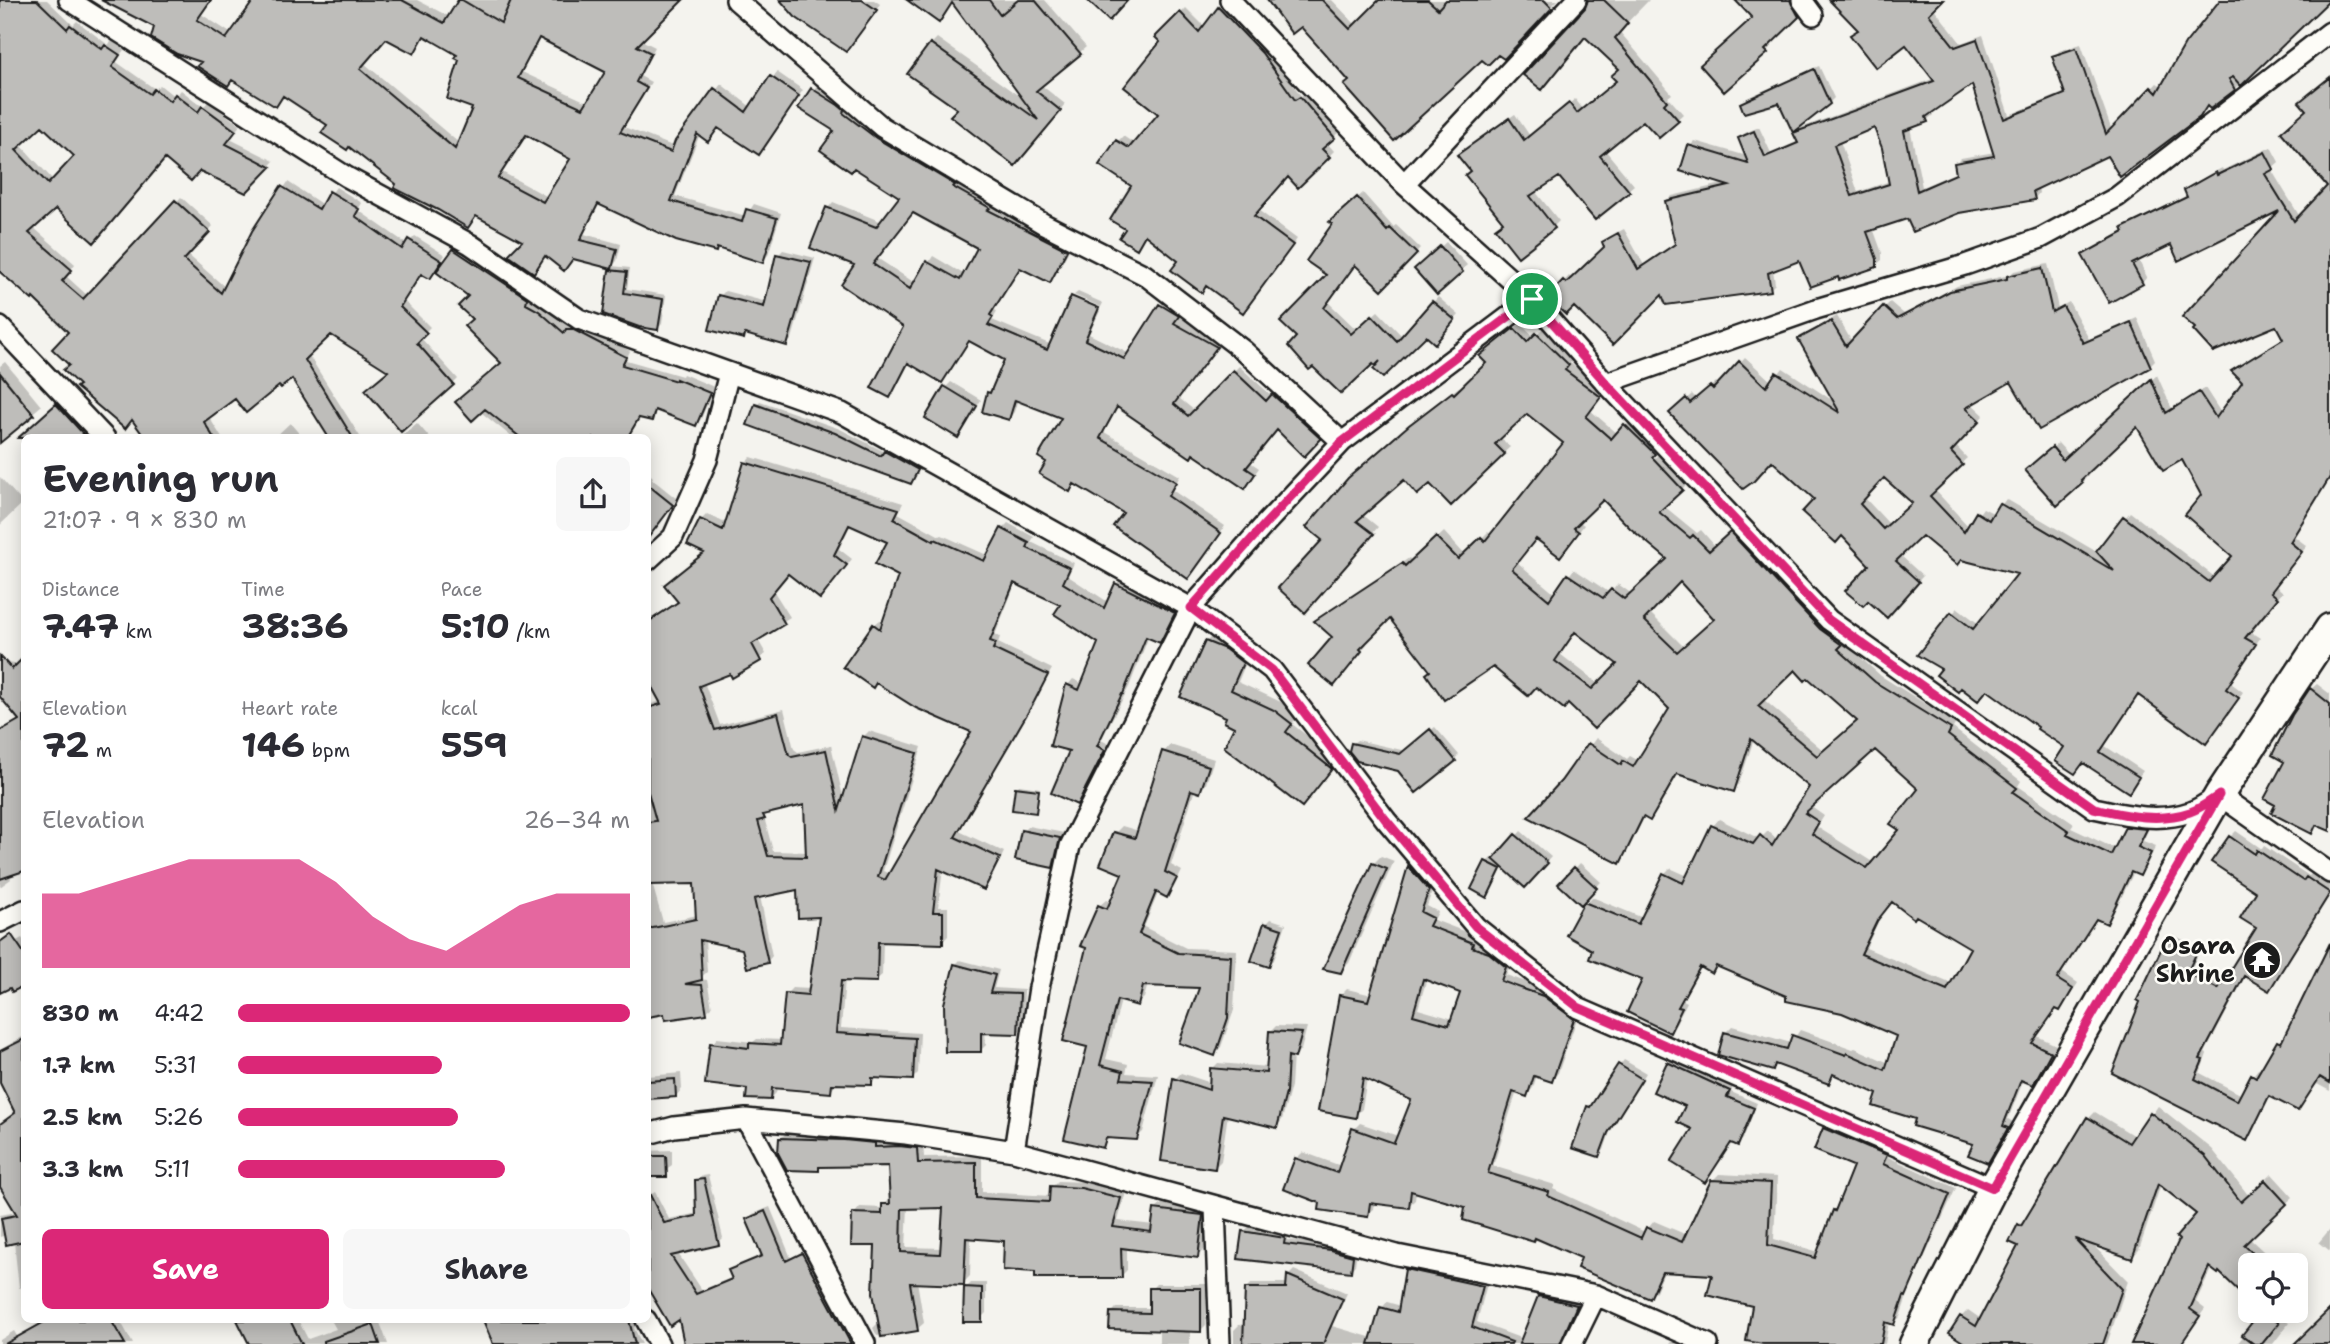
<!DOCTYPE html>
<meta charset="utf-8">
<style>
:root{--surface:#fff;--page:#f7f7f7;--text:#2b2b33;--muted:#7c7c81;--accent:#db2777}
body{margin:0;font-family:"Shantell Sans",sans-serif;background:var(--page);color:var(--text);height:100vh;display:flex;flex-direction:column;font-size:26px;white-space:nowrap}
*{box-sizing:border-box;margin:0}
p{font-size:23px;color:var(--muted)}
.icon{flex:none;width:38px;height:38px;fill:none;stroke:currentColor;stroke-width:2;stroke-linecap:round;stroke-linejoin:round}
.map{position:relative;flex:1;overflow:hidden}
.sheet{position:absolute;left:21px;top:434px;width:630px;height:889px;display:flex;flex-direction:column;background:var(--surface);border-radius:10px;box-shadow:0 4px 18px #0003}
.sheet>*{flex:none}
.tools{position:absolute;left:2238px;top:1253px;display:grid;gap:14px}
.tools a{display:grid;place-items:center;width:70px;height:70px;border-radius:10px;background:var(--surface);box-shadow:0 4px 18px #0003;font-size:35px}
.pin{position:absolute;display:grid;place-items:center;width:60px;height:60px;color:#fff;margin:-30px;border:4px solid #fff;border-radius:50%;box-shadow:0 2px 7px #0007}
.round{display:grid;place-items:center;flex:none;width:74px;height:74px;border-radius:10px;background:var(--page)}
.summary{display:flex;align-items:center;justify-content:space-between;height:119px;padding:0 21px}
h1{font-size:38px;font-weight:700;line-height:52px}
.metrics{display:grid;grid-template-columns:repeat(3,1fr);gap:10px;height:119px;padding:7px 21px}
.metrics div{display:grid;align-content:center}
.metrics b{font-size:35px;font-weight:700}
.metrics small{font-size:19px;font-weight:400}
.metrics p{font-size:19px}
.chart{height:196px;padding:14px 21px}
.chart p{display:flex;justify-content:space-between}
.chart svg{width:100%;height:126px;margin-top:7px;fill:var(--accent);opacity:.7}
.action{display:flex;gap:14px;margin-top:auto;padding:14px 21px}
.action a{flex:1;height:80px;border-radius:10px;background:var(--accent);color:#fff;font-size:28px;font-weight:700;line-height:80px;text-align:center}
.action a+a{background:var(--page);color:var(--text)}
ul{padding:0 21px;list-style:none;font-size:23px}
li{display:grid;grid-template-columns:112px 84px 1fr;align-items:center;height:52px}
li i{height:18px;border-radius:9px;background:var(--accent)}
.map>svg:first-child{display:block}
.shadow{fill:#0003;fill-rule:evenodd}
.building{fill:#bebdba;stroke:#1c1c1c;stroke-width:2;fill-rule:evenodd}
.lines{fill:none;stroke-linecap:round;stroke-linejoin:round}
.street-casing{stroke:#1c1c1c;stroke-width:24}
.secondary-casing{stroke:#1c1c1c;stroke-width:33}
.street{stroke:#fdfcf7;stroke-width:19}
.secondary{stroke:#fdfcf7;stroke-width:28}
.route-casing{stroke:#fff;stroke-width:14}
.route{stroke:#db2777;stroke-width:9}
.labels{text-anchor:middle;stroke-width:5;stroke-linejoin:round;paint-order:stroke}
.poi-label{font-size:24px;font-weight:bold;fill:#1c1c1c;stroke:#fdfcf7;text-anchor:end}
</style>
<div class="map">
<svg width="2330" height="1344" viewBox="0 0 2330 1344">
<rect width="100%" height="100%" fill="#f4f3ee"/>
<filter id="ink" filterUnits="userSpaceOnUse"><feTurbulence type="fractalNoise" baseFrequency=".0143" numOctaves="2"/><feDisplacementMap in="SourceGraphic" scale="14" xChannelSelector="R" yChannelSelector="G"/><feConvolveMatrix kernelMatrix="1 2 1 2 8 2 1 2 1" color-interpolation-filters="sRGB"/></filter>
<g filter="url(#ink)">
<!-- shadow -->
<path class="shadow" d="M0,0H47L73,25L77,21L108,45L112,41L124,50L115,61L155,89L160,85L175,97L181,90L203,107L208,102L240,125L230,139L274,161L246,191L200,169L165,157L56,206L33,227L75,264L66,276L88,296L181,197L213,226L187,254L226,288L254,232L288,182L323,205L336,187L362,203L358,210L407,244L415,236L445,255L435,272H423L404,301L430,327L420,337L458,379L453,384L390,370L331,333L308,354L361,438H331L292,377L235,397L209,417L222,438H157L133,418L81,385L71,364V332L33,296L0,270ZM42,124L77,156L54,181L20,144Z
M116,0H211L201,14L232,34L256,0H417L450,17L460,0H627L641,40L655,47L640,76L651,82L624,127L675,147L721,84L751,107L777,72L803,90L764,147L719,126L700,134L675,196L746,216L754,204L781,213L768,255L763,261L718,247L715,250L600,203L584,234L621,244L617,261L612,266L630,268L627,289L666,295L662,324L658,328L639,326L610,271L614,267L574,258L525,241L477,215L468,226L398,183L329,124L284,95L276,105L204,61L156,26ZM425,35L459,55L461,59L474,107L459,143L364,63L386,38L414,52ZM541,37L608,71L589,103L522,72ZM527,133L572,159L548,197L502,172Z
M782,0H874L880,4L851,45Z
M911,0H1045L1086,47L1041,85L1065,104L1020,158L959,108L931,44L937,38L1026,101L953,2L944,15Z
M1269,0H1332L1356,25L1379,2L1377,0H1483L1498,52L1482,58L1351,80L1302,25Z
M1510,0H1558L1535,23Z
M1590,0H1649L1619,31L1672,94L1668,97L1683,114L1660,136L1643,118L1605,150L1634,185L1595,218L1559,175L1535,191L1559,221L1553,227L1505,221L1472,171L1465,149L1515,114L1530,136L1575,99L1583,109L1618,80L1621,69L1585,35L1586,9Z
M1737,0H1797L1804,10L1770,43L1772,46L1725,89L1754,18Z
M1832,0H1941L1933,7L1961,43L1983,35L2009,115L2066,92L2054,57L2059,51L2081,44L2112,131L2157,83L2163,87L2220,2L2217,0H2327L2234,89L2208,105L2199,116L2108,154L2038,187L2039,193L2034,199L1908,217L1873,228L1882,253V260L1876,265L1800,258L1773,269L1775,284L1770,289L1662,292L1574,305L1549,297L1569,276L1572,279L1606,247L1604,242L1609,237L1624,229L1644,265L1677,243L1667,201L1672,196L1726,183L1690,146L1695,141L1747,156L1740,138L1745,133L1759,127L1771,153L1799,141L1795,133L1801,128L1935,78L1907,42L1859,29ZM1973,82L1995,152L1961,158L1956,163L1957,172L1922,187L1910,127L1927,120L1933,115L1931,111ZM1875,126L1883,148L1890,181L1858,192L1840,141Z
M1225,3L1267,47L1301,96L1306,93L1339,132L1327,143L1334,151L1329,156L1288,175L1258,210L1297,239L1248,305L1208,285L1202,291L1181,260L1146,234L1136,247L1127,228L1133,186L1118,141L1123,136L1135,144L1161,113L1163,41L1158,37L1186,8L1205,27Z
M1819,66L1834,98L1829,103L1780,101L1742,103L1747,98Z
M2330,78V478L2294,536L2307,546L2275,585L2283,592L2249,631L2260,638L2231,683L2243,692L2211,736L2139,694L2105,746L2143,771L2128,791L1988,688L1944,668L1953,613L1958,608L1979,624L2020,573L1922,534L1900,555L1923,576L1887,615L1871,565L1817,499L1772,459L1672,413L1692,394L1697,399L1716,382L1719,385L1745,357L1772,382L1783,368L1835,402L1800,340L1806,334L1837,316L1852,342L1890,302L1904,314L1957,286L2010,275L2014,271L2048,264L2058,308L2069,302L2089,339L2137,318L2155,360L2149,366L2012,380L1971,403L1984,415L1955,445L1967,458L1934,489L1969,527L1983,508L1995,514L2006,499L2097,552L2130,512L2216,578L2235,556L2182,458L2138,425L2085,473L2088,476L2057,504L2033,465L2058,443L2070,456L2157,375L2172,409L2205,388L2221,413L2244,382L2239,366L2284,338L2276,323L2197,328L2185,317L2286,206L2179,258L2172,243L2138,259L2147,277L2142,283L2084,255L2090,250L2125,230L2130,223L2188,195L2186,191L2191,185L2222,168L2223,170L2271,147L2279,162L2271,169L2300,217L2329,186L2308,110ZM1884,475L1914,503L1890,525L1864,497Z
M818,84L994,202L992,205L1072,244L1055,276L1049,281L1021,266L994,310L997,311L992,320L1052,345L1072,298L1100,311L1089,334L1130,354L1165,300L1183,310L1179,317L1221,341L1179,398L1195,411L1239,366L1272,396L1279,390L1325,433L1304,454L1278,428L1250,462L1259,468L1245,487L1119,406L1104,432L1180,476L1172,490L1225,526L1194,571L1125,512L1075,484L1069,490L1048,461L1063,417L1018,399L1014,412L1009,418L989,393L994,388L1006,359L970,339L947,376L910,362L895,390L890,396L906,326L857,264L812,247L828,208L833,202L882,222L901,197L836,130L801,108ZM913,211L979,248L965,275L933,256L915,283L877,258Z
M1363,193L1393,227L1396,225L1420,248L1382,288L1356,263L1328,302L1357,330L1378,311L1403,337L1438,297L1459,315L1440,336L1426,334L1387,356L1298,337L1329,275L1336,217Z
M1446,242L1467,265L1437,293L1416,269Z
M460,244L532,292L530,298L545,306L570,328L574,324H579L630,351L626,360L682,376L683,374L714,387L701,419L695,424L658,409L651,419L640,416L629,435L605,438H513L482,413L474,421L458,402L503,362L474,319L471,296L438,272Z
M783,250L815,258L792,339L787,344L747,333L743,337L720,296L725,291L767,302L778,255Z
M1078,292L1103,303L1101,307L1074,295Z
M1521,323L1534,337L1543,328L1574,358L1570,363L1606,390L1590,410L1618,434L1632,420L1660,447L1645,462L1647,465L1660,453L1688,483L1664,506L1697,533L1701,530L1716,547L1737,528L1843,642L1881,676L1956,723L1953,728L2021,781L2018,786L2074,824L2071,828L2116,849L2127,828L2133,821L2151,824L2143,841L2156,846L2145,868L2139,874L2134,872L2112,916L2106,922L2097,918L2062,972L2078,983L2065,1003L2059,1009L2057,1007L2037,1036L2056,1045L2039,1077L2032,1083L2024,1079L2008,1119L2013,1122L1994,1155L1988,1161L1975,1143L1917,1118L1879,1093L1836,1073L1828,1082L1778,1063L1773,1069L1720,1054L1726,1032L1732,1026L1791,1043L1800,1030L1853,1049L1855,1048L1889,1063L1898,1035L1863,1016L1788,995L1718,965L1712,972L1702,966L1683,1000L1687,1002L1676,1024L1670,1031L1645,979L1595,950L1586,903L1592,897L1643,918L1664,874L1670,868L1688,876L1713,826L1719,819L1760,839L1768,831L1778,840L1811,787L1754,739L1739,784L1733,790L1679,773L1656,813L1650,819L1645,816L1625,856L1619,862L1563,782L1596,738L1627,759L1630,756L1639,761L1671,709L1641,679L1569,702L1493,665L1432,671L1390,617L1364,642L1367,644L1340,678L1334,636L1317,621L1409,558L1412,562L1444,532L1465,555L1488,532L1492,536L1566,443L1527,412L1500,437L1510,447L1451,503L1430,482L1404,477L1362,514L1378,527L1311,605L1324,540L1417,419L1459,387L1461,389L1488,363L1481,356ZM1603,497L1670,559L1632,594L1618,584L1610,593L1574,569L1555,594L1517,562L1536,537L1566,549L1584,525L1578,521ZM1681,580L1716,619L1684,647L1649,612ZM1576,631L1619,664L1599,684L1560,654ZM1795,668L1808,676L1859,720L1824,751L1763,699ZM1876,748L1920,789L1901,830L1874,863L1817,827L1824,816L1810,806ZM1892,900L1972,947L1952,984L1866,948L1882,913Z
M5,362L41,406L0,440V366Z
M951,382L981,400L962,431L946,387Z
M65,398L102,438H38V421Z
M760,401L840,429L885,452L890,447L921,465L911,482L756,405Z
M290,423L303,438H274Z
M417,423L430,438H399Z
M751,457L903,503L898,513L940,536L942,535L989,556L1002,529L1008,523L1034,537L1031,542L1074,563L1068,576L1108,602L1116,584L1122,579L1179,607L1165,635L1159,641L1149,636L1129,687L1101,740L1109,744L1083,797L1077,803L1068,685L1073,679L1084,684L1100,642L1062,604L1016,582L995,635L1000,637L998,643L1052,669L959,831L1004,852L989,883L984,888L943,869L938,907H948V936L942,942L883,941L882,975L876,980L845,979L841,1028L920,1033L918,1073L913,1078L878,1077L871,1084L837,1083L831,1091L777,1087L776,1093L770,1099L749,1088L712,1044L717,1038L753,1042L757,1039L783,1040L787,993L792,988L810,989L822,916L799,888L760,896L772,956L767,962L743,948L705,939L707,972L699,979L707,980L712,1007L706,1012H665L648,1016V705L661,701L648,676V620L679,601L707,552L701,520L707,514L727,524L745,463ZM851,524L889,541L900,575L884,623L880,620L874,625L974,732L890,874L883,871L922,747L869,731L863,737L844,801L831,745L798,752L794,749L784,709L720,725L704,682L730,672L732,675L766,654L757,638L790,617L773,590L788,572L826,591L852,559L839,549ZM806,803L808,852L773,851L764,817L770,811ZM696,882L698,915L663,922L652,883Z
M648,473L653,477L652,479L677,499L651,531L648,528Z
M0,477L23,503L0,525Z
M1214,634L1249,655L1238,682L1281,702L1298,716L1292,724L1338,760L1309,797L1236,726L1229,716L1206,642Z
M24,659V869L9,874L11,879L0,887V730L21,718L0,694V672L10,663L18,665Z
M2317,684L2330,694V829L2318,824L2311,832L2286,761L2311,689Z
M1435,727L1459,755L1417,791L1399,770L1352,744L1357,740L1406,751Z
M1170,745L1214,759L1206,784L1200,791L1195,789L1171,865L1182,871L1173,889L1166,895L1159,891L1144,927L1186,948L1237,950L1234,1010L1221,1047L1214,1054L1201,987L1148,984L1144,998L1137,1004L1121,1000L1106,1059L1128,1064L1126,1073L1158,1075L1143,1132L1136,1138L1110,1137L1103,1146L1089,1045L1099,906L1106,900L1112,903L1125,873L1115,833L1122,826L1139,831L1164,752Z
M1019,785L1040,788L1035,811L1017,788Z
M1028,826L1064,833L1057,861L1052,866L1023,831Z
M1521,831L1551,857L1525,886L1504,866L1492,890L1487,895L1473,889L1487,862L1492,857L1496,859Z
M2236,831L2262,849L2264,846L2309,876L2313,872L2330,883V893L2275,983L2269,989L2246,975L2205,1053L2207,1054L2200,1073L2242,1095L2264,1079L2254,1074L2258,1069L2261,1071L2278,1042L2284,1036L2286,1037L2330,947V1091L2317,1084L2298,1109L2271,1095L2252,1133L2246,1139L2114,1072L2167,940L2173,935L2201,948L2192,967L2224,983L2258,927V892L2230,837Z
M1381,856L1394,861L1349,963L1341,971L1373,864Z
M1415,861L1435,883L1427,906L1438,912L1434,920L1479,937L1477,941L1496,947L1512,960L1506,975L1549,990L1579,1013L1558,1073L1551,1080L1537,1075L1533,1088L1526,1095L1517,1091L1493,1166L1555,1185L1553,1189L1645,1232L1654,1221L1687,1235L1712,1181L1719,1174L1777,1177L1774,1239L1819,1252L1855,1165L1816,1149L1824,1129L1831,1122L1892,1149L1888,1157L1956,1188L1909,1291L1900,1317L1894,1323L1889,1322L1885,1344H1774L1754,1304L1714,1273L1665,1270L1656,1291L1650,1297L1583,1257L1537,1236L1533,1240L1467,1206L1416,1191L1415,1200L1408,1206L1375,1202L1374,1209L1367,1215L1322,1202L1296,1159L1303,1152L1341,1166L1354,1129L1360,1123L1398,1136L1413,1099L1367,1078L1362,1109L1355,1116L1340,996L1347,989L1372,995L1409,867ZM1427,978L1462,992L1453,1019L1418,1009Z
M1580,863L1601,882L1581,903L1561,884Z
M1271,919L1286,924L1274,960L1269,965L1266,924Z
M22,938L24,941V984L13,990L11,985L0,991V950Z
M960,960L999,970L994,988L1024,990L1023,1027L1018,1032L985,1031L986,1045L981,1050L955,965Z
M1276,1026L1307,1027L1301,1050L1293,1055L1291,1086L1282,1120L1276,1127L1228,1114L1221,1161L1215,1167L1175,1079L1181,1073L1211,1083L1212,1069L1218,1063L1268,1067L1270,1032Z
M24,1036V1125L22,1126L24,1138V1287L19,1288L14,1242L6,1235L0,1237V1215L17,1212L0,1183V1124L17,1112L0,1080V1050Z
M1673,1058L1733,1086L1731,1092L1757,1103L1743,1139L1738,1144L1732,1142L1705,1181L1688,1105L1668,1063Z
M1624,1060L1646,1073L1612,1126L1604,1150L1599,1155L1575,1146L1589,1107Z
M681,1073L682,1089L676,1096L648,1097V1076Z
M2158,1106L2212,1149L2249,1196L2272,1174L2293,1197L2249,1238L2275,1262L2272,1265H2250V1288L2244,1294L2219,1270L2212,1267L2196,1302L2205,1309L2179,1344H2133L2199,1214L2161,1184L2139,1250L2132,1257L2091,1243L2128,1281L2107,1344H1959L1962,1339L1961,1317L1968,1310L1981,1319L2020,1246L2019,1225L2026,1219L2089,1118L2095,1112L2136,1137Z
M787,1132L923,1142L924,1157L982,1156V1192L1051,1196L1052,1187L1058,1181L1088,1182L1126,1192L1118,1221L1154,1225L1156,1209L1163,1203L1209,1209L1204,1250L1197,1256L1127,1247V1270L1121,1276L1037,1270L1006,1239L971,1237L970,1276L963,1283L917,1281L924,1323L917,1329L877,1336L873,1328L880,1321L877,1245L854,1214L860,1207L884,1208V1205L891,1198L890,1164L822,1165L819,1169L780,1139ZM908,1207H944L942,1248L906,1247Z
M672,1150V1165L658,1175H648V1151Z
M708,1175L723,1238L718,1243L677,1252L702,1290L733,1277L730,1271L735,1266L763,1254L748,1219L753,1214L770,1207L791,1258L807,1249L848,1323L843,1328L767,1344H686L680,1318L670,1324L648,1284V1196L655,1192L669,1219L698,1213L697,1181L702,1176Z
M1249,1227L1289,1233L1288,1240L1337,1245L1357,1251L1355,1265L1350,1270L1243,1232Z
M2330,1229V1251L2319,1242Z
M1413,1264L1488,1280L1477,1322L1523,1339L1540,1297L1546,1291L1582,1300L1565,1336L1556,1344H1234V1330L1239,1325L1246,1324V1289L1252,1283H1288L1289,1275L1294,1270L1347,1293L1332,1326L1373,1338L1382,1308L1387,1302L1401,1306L1407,1270Z
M971,1283H986V1313L981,1318L966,1288Z
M1156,1284H1206V1325L1201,1330H1190V1344H1159V1330L1111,1313L1116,1308H1151V1289Z
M2263,1311H2274L2289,1323L2273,1344H2237Z
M46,1320H120L133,1344H0V1340L14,1331L17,1336Z
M239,1320H298L308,1339L336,1329L331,1320H379L388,1344H251Z
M586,1320H633L636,1325L634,1328L642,1344H599Z
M1676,1337L1692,1344H1670Z"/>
<!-- building -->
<path class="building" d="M0,0H37L67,29L70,25L102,49L105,45L120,55L112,67L150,94L154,89L170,101L175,94L198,112L202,106L236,131L226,144L271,167L246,193L200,171L191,181L165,159L94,243L56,209L29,233L72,270L62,281L83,299L175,200L210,232L184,260L221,293L252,231L281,186L319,209L329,191L359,209L355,216L402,249L408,239L442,261L430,279L421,274L400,307L427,333L417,343L454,385L401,432L365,390L388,371L331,335L305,360L353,438H329L292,379L281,388L279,386L246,413L235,399L204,422L214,438H145L132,420L125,429L76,387L79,385L63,370L69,365L52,349L68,332L33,298L32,300L0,272ZM42,126L74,156L48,184L16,150Z
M101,0H211L197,20L226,39L254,0H402L444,23L458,0H462L501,23L511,0H683L637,46L651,53L636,82L647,88L620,132L671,152L675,141L714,88L746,112L770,76L799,96L759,155L718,128L708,142L697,134L671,201L742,222L746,209L777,218L763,263L717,248L716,252L676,241L598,204L580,240L617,249L612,269L573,259L564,271L545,256L534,273L508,255L522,241L476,216L468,228L438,210L394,188L396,184L349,147L347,150L321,133L327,125L283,96L276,107L232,80L228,86L197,66L201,62L177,54L151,38L154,27ZM424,36L457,55L455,58L459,60L447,99L472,108L455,149L360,69L386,39L414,54ZM539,38L605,72L583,108L518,78ZM526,135L570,159L543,202L498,178Z
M780,0H862L877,10L846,52L795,17Z
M907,0H989L1000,15L1018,0H1035L1081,54L1036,91L1061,111L1015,166L950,116L957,109L907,74L930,43L1038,120L952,3L939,23Z
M1087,0H1128L1109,21Z
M1267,0H1322L1350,29L1379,0H1428L1438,9L1446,0H1544L1552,8L1504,59L1498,55L1488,65L1482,60L1394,141L1344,85L1349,81L1301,27L1292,34Z
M1588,0H1604L1628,23L1615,38L1667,101L1664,104L1679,121L1659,138L1643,121L1600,156L1630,192L1595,220L1559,177L1530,196L1555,228L1518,257L1495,228L1503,222L1465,175L1470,171L1457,155L1509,118L1524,140L1569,103L1577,113L1616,81L1611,76L1619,69L1585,37L1542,90L1523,75L1585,8Z
M1735,0H1790L1799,17L1765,50L1768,53L1724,92L1700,65L1752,18Z
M1829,0H1943L1929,14L1955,47L1977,39L2004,119L2065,94L2052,56L2076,48L2106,134L2151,87L2157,93L2185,44L2220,0H2330L2245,82L2241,86L2233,77L2229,79L2235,90L2210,109L2207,106L2200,117L2120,177L2107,156L2033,191L2035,200L1959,213L1913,232L1907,219L1867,232L1877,259V267L1839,280L1838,277L1810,287L1799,261L1768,273L1771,291L1666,305L1662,295L1613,345L1574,307L1566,315L1547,297L1563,280L1566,283L1604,247L1602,242L1618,233L1638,269L1675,244L1665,201L1729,186L1680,171L1688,145L1748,163L1738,138L1754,131L1765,157L1798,143L1793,133L1934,81L1906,45L1876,68L1850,35L1858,30ZM1972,85L1994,156L1954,163L1956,174L1917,191L1904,131L1928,122L1926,117ZM1874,128L1882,148L1889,184L1852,196L1834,145Z
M1218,7L1262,53L1295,100L1300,97L1335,138L1322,149L1330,157L1298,188L1288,177L1254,216L1293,245L1243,313L1206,286L1202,293L1171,270L1178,261L1145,235L1137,249L1119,238L1125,229L1110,220L1131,186L1099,165L1116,140L1129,148L1158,114L1124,87L1160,42L1155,37L1180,12L1199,32Z
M1814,69L1830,104L1793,133L1779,103L1744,113L1740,103Z
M2330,77V477L2290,542L2302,552L2271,592L2278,598L2245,638L2256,644L2226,689L2239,698L2206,744L2138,695L2100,752L2139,777L2129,793L2083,763L2075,774L2055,761L2064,747L2037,729L2038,727L1987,690L1978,701L1961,688L1958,692L1936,675L1941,669L1917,655L1951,612L1973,629L2017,574L1961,560L1957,565L1922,536L1896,561L1919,582L1887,618L1868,601L1863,606L1845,591L1869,565L1842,536L1836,543L1802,512L1814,499L1772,461L1754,481L1743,489L1669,413L1686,398L1690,403L1710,386L1713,389L1739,361L1766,387L1776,372L1840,413L1798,339L1831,321L1846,346L1883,306L1897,319L1950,291L2007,279V276L2042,268L2052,312L2063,306L2083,343L2131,322L2151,367L2039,430L2011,382L1966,408L1980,421L1951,452L1963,465L1930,496L1964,532L1976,512L1989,520L1999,503L2114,571L2096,551L2123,516L2209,582L2232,556L2185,515L2201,495L2182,460L2163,471L2137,427L2081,480L2083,483L2057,506L2025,470L2052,447L2063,460L2151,379L2166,413L2199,392L2216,418L2242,382L2231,371L2283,339L2276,326L2213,352L2193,330L2195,328L2182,317L2279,211L2178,261L2171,245L2132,264L2143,284L2109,303L2082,255L2124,232L2122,228L2187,197L2184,190L2216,172L2217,175L2265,152L2274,169L2265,174L2294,221L2327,186L2281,132L2306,110L2299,102ZM1884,478L1912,503L1883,529L1860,504Z
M811,88L838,105L844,110L843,113L876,138L955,185L953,187L990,208L988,210L1067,250L1050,283L1020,268L990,315L993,317L988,325L1047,350L1071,296L1099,308L1085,340L1124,359L1159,304L1179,316L1174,323L1217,347L1174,404L1188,416L1233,370L1266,401L1272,394L1321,439L1304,457L1277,430L1246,468L1255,474L1245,489L1193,454L1191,458L1117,407L1100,438L1176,482L1168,496L1221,533L1188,579L1113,526L1123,513L1074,484L1070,492L1039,474L1046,462L1038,457L1061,418L1015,400L1009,420L982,412L987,392L990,393L1004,360L969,341L942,383L908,363L890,398L871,388L903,327L841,285L854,265L810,248L826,207L876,227L899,197L854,168L851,172L820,150L834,131L798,108ZM913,213L977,248L960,280L926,261L910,289L873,264Z
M1357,197L1387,231L1390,228L1417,254L1382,290L1355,265L1324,308L1351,334L1372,315L1397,341L1432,301L1455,320L1435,344L1426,336L1383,378L1373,369L1380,361L1375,366L1373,364L1341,394L1313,367L1309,370L1288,346L1296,337L1280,322L1326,275L1306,261L1332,224L1329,222Z
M1440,246L1463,272L1437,295L1414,269Z
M453,249L527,298L526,304L539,311L564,333L566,329H572L626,357L622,365L676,381V379L710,393L696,426L655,410L652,421L639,418L627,438H521L485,409L472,421L455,402L501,363L464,326L472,319L458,306L468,296L436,272Z
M776,254L811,262L787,346L745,334L744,339L709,330L718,295L764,307Z
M609,270L627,272L624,293L663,299L658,330L639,327L603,314Z
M1514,328L1527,342L1536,333L1569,365L1565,370L1601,397L1586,417L1611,439L1624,424L1655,454L1652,457L1683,490L1659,512L1690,538L1693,535L1709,551L1730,532L1820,629L1842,645L1838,649L1875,682L1951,729L1948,735L2017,788L2013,792L2069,831L2067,834L2111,855L2125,827L2147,829L2138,847L2151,853L2140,876L2131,872L2107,924L2096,919L2057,979L2073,989L2060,1011L2056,1009L2032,1043L2051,1052L2033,1085L2021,1080L2003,1126L2008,1128L1988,1163L1968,1155L1973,1144L1913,1126L1915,1119L1873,1106L1877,1094L1833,1074L1829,1084L1775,1064L1773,1071L1718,1055L1724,1032L1787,1049L1792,1035L1846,1055L1847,1053L1885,1070L1896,1036L1842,1013L1786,1001V996L1716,966L1712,974L1700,967L1678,1007L1682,1008L1670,1033L1627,1012L1642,980L1589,959L1592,950L1566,935L1584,902L1638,924L1663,873L1683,883L1711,825L1753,844L1760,835L1772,846L1809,787L1751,739L1734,792L1677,774L1650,821L1643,817L1620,864L1528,817L1561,781L1588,743L1621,765L1623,761L1633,767L1669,709L1641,681L1594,729L1568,704L1564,709L1536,687L1528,696L1493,667L1444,700L1426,674L1430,671L1390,619L1360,649L1362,651L1334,686L1308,665L1332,637L1314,621L1402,563L1405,566L1436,537L1458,559L1481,537L1485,541L1563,443L1527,414L1495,444L1505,454L1451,506L1430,484L1417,495L1404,480L1357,521L1374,534L1305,613L1278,588L1322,540L1306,527L1348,478L1409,425L1452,392L1454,394L1486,363L1479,356ZM1603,500L1630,528L1667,559L1624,599L1611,589L1603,598L1567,574L1549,600L1512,569L1536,539L1560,557L1579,532L1574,528ZM1680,582L1714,619L1677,652L1644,620ZM1575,632L1617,664L1592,689L1555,661ZM1795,670L1805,681L1808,678L1857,721L1817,756L1758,706ZM1875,750L1918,789L1890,824L1899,830L1867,868L1812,834L1819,822L1805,813ZM1892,902L1914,919L1916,916L1970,948L1947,990L1861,954L1877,921Z
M0,373L34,415L0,443Z
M944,386L977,406L958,438L925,418Z
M56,404L87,438H18Z
M755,404L835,433L881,456L884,451L918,470L911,484L747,425Z
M744,462L899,509L894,519L934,541L935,539L984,561L1001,528L1029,543L1027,548L1070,568L1063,583L1104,608L1115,583L1175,613L1160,643L1146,637L1123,694H1122L1097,746L1105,750L1077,805L1051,793L1069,751L1050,746L1066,684L1079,690L1098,643L1054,614L1060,605L1014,583L990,641L996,643L993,649L1048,675L1034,702L955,837L1000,858L984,890L938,869L933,912H943V944L878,942L877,982L841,981L836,1033L915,1038L913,1080L872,1078V1085L832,1084L831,1093L772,1088L771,1100L746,1099L747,1089L705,1084L710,1043L749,1048V1043L780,1045L785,993L808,995L819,917L798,918L797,890L754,899L768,963L747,968L742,949L700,940L702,980L685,984L702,985L707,1014L665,1020L664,1014L648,1017V929L696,919L694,884L648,885V822L656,821L648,792V708L661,704L648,680V622L678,602L664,585L704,553L687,545L700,519L723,530ZM849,525L887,542L875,564L898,576L880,629L873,624L843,667L873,688L876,683L916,708L971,732L885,880L878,877L917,753L862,736L839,810L826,750L792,757L789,755L778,713L715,730L699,686L730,674L732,678L761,661L752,644L785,624L769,597L788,574L820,599L847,565L834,555ZM804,805L806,857L768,856L758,821L765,819L763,815Z
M648,485L673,505L648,538Z
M1205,641L1225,649L1243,663L1231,690L1274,710L1292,724L1286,732L1332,769L1302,807L1224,747L1234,727L1224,722L1226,717L1180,697Z
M0,656L12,669L24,657V871L0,879V731L19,720L0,697Z
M2310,688L2330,704V831L2316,825L2312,834L2271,813L2275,805L2264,799L2284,762L2272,755L2292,715Z
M1430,729L1456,761L1416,793L1398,771L1357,761L1349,751L1351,743L1400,754Z
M1162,751L1209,766L1200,793L1191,790L1165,872L1177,878L1167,898L1156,892L1139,934L1178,953L1231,956L1228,1018L1215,1056L1179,1043L1199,988L1143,986L1138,1006L1117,1000L1100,1065L1123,1071L1121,1079L1153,1081L1137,1140L1106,1138L1103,1148L1064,1139L1087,1047L1063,1041L1086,948L1080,946L1098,905L1107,909L1122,874L1100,865L1113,832L1135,838Z
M1015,787L1039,790L1036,813L1012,810Z
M1021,830L1060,838L1053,868L1015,860Z
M1515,834L1548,863L1525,888L1493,859Z
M2229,836L2255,854L2257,850L2303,881L2306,877L2330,893L2269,991L2244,976L2200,1059L2203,1060L2195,1079L2237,1101L2251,1074L2256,1077L2277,1041L2281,1043L2330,943V1083L2320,1077L2298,1111L2269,1096L2247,1141L2112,1073L2140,1002L2137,1000L2166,939L2196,954L2187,973L2218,989L2256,928L2240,918L2256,892L2211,862Z
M1485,861L1501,869L1487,898L1471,889Z
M1372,863L1387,869L1341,973L1323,969Z
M1408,866L1429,890L1421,912L1433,918L1429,926L1473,943L1472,947L1489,953L1506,967L1501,981L1543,996L1574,1019L1552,1082L1534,1076L1527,1097L1513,1092L1488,1173L1549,1192L1548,1196L1641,1238L1646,1227L1682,1242L1711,1180L1771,1183L1768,1245L1815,1258L1833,1210L1835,1211L1853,1166L1814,1150L1823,1128L1887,1155L1883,1164L1950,1194L1906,1297L1904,1296L1894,1325L1885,1322L1881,1344H1763L1746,1341L1752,1306L1707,1295L1712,1275L1662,1272L1650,1299L1577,1268L1581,1258L1535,1238L1534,1242L1463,1220L1465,1207L1411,1191L1409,1208L1370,1203L1368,1217L1319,1210L1320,1203L1283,1189L1295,1158L1337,1173L1352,1128L1394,1143L1411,1100L1363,1078L1356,1118L1318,1111L1339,995L1368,1001ZM1423,979L1460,993L1449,1025L1413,1015Z
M1574,867L1597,888L1581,905L1558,884Z
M1264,923L1282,929L1269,967L1251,961Z
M11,934L24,953V986L12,992L10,988L0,993V942Z
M954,964L995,975L990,993L1020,994L1018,1034L981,1033V1052H945L944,1004Z
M1269,1031L1302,1033L1295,1058L1288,1056L1286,1093L1277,1128L1223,1115L1215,1169L1161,1161L1173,1078L1209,1090L1210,1068L1266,1073Z
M24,1039V1241L6,1245L1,1218L17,1215L0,1187V1124L15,1113L0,1083V1051Z
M1667,1062L1730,1091L1727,1097L1754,1108L1738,1146L1731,1143L1705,1183L1671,1162L1692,1129L1677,1122L1685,1106L1653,1092Z
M1618,1064L1642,1079L1608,1133L1599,1157L1572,1148L1587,1106L1590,1107Z
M675,1079L676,1097L648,1099V1081Z
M2150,1112L2205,1156L2241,1202L2265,1180L2287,1204L2244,1245L2266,1265H2250V1302L2219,1272L2218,1274L2209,1267L2190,1309L2200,1316L2181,1344H2131L2179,1240L2176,1237L2196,1214L2158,1184L2132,1259L2075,1239L2122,1289L2103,1344H1966L1949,1333L1960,1316L1976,1326L2018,1246L2009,1242L2018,1224L2021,1226L2087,1117L2129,1143Z
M779,1138L844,1140L875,1143V1147L899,1146L917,1148L918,1163L976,1162V1198L1049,1202L1050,1186L1081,1188L1121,1198L1113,1227L1151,1232L1154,1209L1203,1215L1198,1258L1121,1248L1122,1278H1035V1272L1003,1270L1004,1241L966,1238L964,1285L910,1283L918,1331L881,1337L873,1293L875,1246H851L852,1213L882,1214V1204H890L888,1166L819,1167V1171L787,1170L778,1153ZM943,1208L940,1254L901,1252L902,1209Z
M648,1156H666L667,1177H648Z
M704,1179L719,1245L671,1256L696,1294L732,1279L728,1270L762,1256L746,1219L765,1211L786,1261L802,1253L851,1344H684L679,1320L670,1326L648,1289V1191L664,1223L696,1216L695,1180Z
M1242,1231L1285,1238L1284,1244L1331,1250L1353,1256L1351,1272L1238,1259Z
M1405,1269L1483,1286L1472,1327L1512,1342L1511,1344H1369L1380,1307L1398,1312Z
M1287,1275L1343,1299L1323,1344H1243L1245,1288H1286Z
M964,1287L982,1288V1322H963Z
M1149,1288H1201V1332L1109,1329L1110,1312L1149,1313Z
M1538,1296L1577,1305L1560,1344H1519Z
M2330,1309V1344H2294Z
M2261,1311L2279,1323L2262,1344H2254L2242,1335Z
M48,1320H111L125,1344H5Z
M237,1320H290L302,1344H249Z
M483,1320H629L635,1344H493Z
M373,1324L380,1344H324V1341Z"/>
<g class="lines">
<defs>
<path id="street" d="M69,0L347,177L470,244L579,319L842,413L1191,608L1272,670L1386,820L1476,927L1578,1008L1993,1188
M736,0L882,127L1044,224L1145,275L1244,351L1342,442
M1230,0L1404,184L1532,299L1606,383L1829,620L2094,808C2126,815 2158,823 2190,812C2200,809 2210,801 2219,795L2330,873
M1802,0L1813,15
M1404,184L1576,0
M0,327L105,438
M1606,383L1816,309L1965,265L2041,238L2117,197L2330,32
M648,560L673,537L707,460L729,373
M0,922L24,910
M746,1119L865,1343
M648,1134L674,1127L746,1119L906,1134L1014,1151L1397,1255L1596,1295L1708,1344
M1014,1151L1039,988L1070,846L1191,608L1266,523L1342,442L1532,299
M1215,1207L1220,1344
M646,1320L659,1344
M1572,1344L1596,1295"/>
<path id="secondary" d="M1914,1344L1993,1188L2219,795L2330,628"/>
</defs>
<!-- street casing -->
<use href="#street" class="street-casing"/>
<!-- secondary casing -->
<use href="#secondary" class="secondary-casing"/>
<!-- street -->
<use href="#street" class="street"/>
<!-- secondary -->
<use href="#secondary" class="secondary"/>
</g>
</g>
<g class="lines" filter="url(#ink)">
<defs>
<path id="route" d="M1532,299L1606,383L1829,620L2094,808C2126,815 2158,823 2190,812C2200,809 2210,801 2219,795L1993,1188L1578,1007L1476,927L1386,820L1272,670L1191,608L1266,523L1342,442Z"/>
</defs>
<!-- route casing -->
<use href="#route" class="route-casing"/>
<!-- route -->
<use href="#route" class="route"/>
</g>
<!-- icons -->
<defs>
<symbol id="temple-disc" viewBox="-11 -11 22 22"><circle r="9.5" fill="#1c1c1c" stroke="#fdfcf7"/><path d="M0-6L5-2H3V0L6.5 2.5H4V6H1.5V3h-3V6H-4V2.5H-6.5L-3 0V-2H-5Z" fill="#fff"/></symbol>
</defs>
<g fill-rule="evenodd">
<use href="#temple-disc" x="2240" y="938" width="44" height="44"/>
</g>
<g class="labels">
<!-- poi labels -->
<g class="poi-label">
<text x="2235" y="954">Osara<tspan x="2235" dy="28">Shrine</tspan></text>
</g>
</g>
</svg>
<div class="tools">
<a><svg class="icon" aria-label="locate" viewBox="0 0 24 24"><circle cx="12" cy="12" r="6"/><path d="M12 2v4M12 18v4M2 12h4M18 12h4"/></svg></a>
</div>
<div class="pin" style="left:1532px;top:299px;background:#1e9e55"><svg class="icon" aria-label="arrive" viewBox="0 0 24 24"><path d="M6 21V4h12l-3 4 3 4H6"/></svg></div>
<section class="sheet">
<div class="summary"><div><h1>Evening run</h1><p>21:07 · 9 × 830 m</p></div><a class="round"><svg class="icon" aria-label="share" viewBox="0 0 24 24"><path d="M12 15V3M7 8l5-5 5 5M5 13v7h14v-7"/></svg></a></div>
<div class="metrics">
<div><p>Distance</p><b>7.47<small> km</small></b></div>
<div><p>Time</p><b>38:36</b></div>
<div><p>Pace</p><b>5:10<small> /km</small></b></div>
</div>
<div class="metrics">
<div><p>Elevation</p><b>72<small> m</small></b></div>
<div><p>Heart rate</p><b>146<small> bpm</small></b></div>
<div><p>kcal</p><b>559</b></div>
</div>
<div class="chart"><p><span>Elevation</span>26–34 m</p>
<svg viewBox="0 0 160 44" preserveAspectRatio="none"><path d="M0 44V18L10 18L20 14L30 10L40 6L50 6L60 6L70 6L80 14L90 26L100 34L110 38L120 30L130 22L140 18L150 18L160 18V44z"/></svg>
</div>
<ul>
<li><b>830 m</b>4:42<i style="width:100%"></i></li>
<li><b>1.7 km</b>5:31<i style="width:52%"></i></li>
<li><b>2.5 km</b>5:26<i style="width:56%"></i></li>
<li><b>3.3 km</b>5:11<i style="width:68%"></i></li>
</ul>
<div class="action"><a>Save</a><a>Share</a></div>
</section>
</div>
